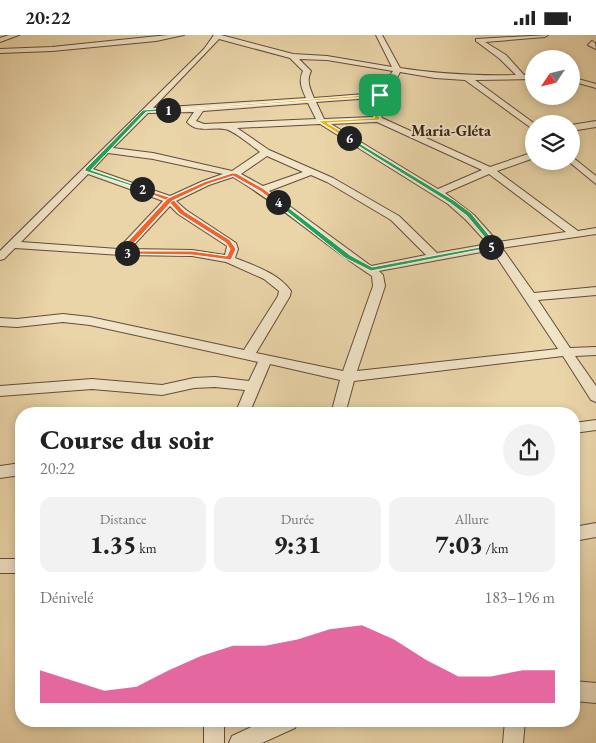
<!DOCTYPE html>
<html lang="fr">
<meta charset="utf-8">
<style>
:root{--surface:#fff;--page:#f2f2f2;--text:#222;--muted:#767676;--accent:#db2777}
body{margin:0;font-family:"EB Garamond",serif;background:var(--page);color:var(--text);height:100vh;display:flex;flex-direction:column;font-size:19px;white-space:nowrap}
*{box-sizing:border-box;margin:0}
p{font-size:16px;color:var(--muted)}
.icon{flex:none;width:28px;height:28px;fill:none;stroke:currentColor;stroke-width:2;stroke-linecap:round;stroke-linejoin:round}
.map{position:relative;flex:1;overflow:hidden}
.sheet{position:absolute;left:15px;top:372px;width:565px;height:320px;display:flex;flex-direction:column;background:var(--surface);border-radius:20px;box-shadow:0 2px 8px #0003}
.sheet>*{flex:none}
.needle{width:32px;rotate:235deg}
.buttons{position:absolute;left:525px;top:15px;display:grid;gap:10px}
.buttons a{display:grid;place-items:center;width:55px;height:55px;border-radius:50%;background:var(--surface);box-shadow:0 2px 8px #0003;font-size:25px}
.pin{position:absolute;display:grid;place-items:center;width:42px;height:42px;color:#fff;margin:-21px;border-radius:10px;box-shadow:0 2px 8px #0006}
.km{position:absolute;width:25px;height:25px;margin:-12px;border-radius:50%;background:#222;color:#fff;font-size:14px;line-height:25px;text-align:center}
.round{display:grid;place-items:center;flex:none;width:52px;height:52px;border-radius:26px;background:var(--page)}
.head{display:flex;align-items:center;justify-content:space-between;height:85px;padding:0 25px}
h1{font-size:28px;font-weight:800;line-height:38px}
.stats{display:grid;grid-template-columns:repeat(3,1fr);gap:8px;height:85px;padding:5px 25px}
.stats div{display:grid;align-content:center;border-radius:12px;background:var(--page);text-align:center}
.stats b{font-size:25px;font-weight:800}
.stats small{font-size:14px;font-weight:400}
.stats p{font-size:14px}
.chart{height:140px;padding:10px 25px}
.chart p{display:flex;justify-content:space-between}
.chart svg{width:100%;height:90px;margin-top:5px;fill:var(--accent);opacity:.7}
.status{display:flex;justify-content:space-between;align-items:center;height:35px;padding:0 25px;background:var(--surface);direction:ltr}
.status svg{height:14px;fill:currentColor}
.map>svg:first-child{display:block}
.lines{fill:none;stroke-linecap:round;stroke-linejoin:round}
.minor-casing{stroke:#644c3a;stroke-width:2}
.minor{fill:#f1e4c7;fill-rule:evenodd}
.split-1{fill:#f5b400;stroke:#fff}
.split-2{fill:#22a559;stroke:#fff}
.split-3{fill:#f0652b;stroke:#fff}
.split-4{fill:#f0652b;stroke:#fff}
.split-5{fill:#22a559;stroke:#fff}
.split-6{fill:#22a559;stroke:#fff}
.split-7{fill:#f5b400;stroke:#fff}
.labels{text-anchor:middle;stroke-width:4;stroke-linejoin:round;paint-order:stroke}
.far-quarter-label{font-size:16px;font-weight:bold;fill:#371f15;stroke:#f1e4c7}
</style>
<div class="status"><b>20:22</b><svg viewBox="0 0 49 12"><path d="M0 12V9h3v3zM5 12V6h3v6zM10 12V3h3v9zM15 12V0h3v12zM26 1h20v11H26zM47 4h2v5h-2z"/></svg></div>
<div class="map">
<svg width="596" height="708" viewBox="0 0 596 708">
<rect width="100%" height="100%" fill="#ead5a9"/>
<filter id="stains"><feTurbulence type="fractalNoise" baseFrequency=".004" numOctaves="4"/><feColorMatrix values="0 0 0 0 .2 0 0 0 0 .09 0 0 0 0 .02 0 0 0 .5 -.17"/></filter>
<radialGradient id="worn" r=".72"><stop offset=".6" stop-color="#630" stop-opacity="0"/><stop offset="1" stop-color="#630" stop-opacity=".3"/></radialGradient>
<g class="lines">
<defs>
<path id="minor" d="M9,0H19L0,7V3Z
M168,0H184L156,6L52,16L0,18V14L52,12Z
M214,0H221L293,19L327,21L392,32L376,0H382L400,33C439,39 476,41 516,40L500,24L476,6V4L548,0L545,2L485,7L506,20L524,40H534V44L475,45L535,89L534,95L465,45L435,43L400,37C392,54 376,62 382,83L490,132L534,117V123L497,136L578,196L596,193V199L502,213L534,258L596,252V260L538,265L570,313L596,312V320L575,321L596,351V367L591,365L563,321L354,346L345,379H331L340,345L270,329L249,379H235L245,355L215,352L194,353L162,360L92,354L0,361V351L92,344L162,350L194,343L215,342L249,346L258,327L90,290L63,287L17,292L0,291V283L17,284L63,279L90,282L244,315L278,261L279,256L264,244L226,227L192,221L121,220L15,213L4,224L0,225V216L204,14ZM219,4L290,23L303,36C298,46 302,54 306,63L153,73ZM299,24L327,25L393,36L377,58L314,63C310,53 306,46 311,36ZM373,63L372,69L373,82L324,84L316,67ZM308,68L316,84L204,89L196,86L203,76ZM194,77L187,87C197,98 210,92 224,94C232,94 252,111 260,117L232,136L153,118L113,113L148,78ZM377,87L482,135L438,154L331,89ZM320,89L448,169L466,185L488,209L437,218L399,181L333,143L269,115L237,93ZM108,118L153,124L223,139L203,146L170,161L93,134ZM267,121L303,137L263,151L241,139ZM88,139L163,166L118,214L21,207ZM489,139L566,197L498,207L474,180L445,158ZM311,140L327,147L391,185L426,220L371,231L269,156ZM233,142C282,171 324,210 372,241L373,251L343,336L256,318L290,261L291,256C278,238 255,231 235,223L238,214L236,208L186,175L176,166L209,150ZM170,171L178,179L227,211L225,220L192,215L130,214ZM492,215L558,314L357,336L385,251L383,240L379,236Z
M592,6L595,8L596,14L588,10Z
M571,42L596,49V53L571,46Z
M596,86V92L571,96V90Z
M571,121L596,141V149L568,126H571Z
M596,385V395L574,398V388Z
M21,428V440L0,443V431Z
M596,488V502L574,506V492Z
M0,524H21V538H0Z
M574,646L596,648V668L574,666Z
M204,686H224V708H204Z
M264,686H298L295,693L262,708H229L232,701Z
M505,686H525L523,708H503Z"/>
</defs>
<!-- minor casing -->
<use href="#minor" class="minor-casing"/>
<!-- minor -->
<use href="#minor" class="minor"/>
</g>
<!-- split-1 -->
<path class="split-1" d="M380,59L381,61L168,76L166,75Z"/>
<!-- split-2 -->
<path class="split-2" d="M168,73L170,76L146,77L91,135L144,153V155L85,136V134L143,75Z"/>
<!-- split-3 -->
<path class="split-3" d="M140,153L172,163L184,176L230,205L236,214L231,225L192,220L125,219L124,218L127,216H192L227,221L230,214L226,208L180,179L168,166L140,155Z"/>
<!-- split-4 -->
<path class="split-4" d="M232,138H236L264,154L281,167L276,168L260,156L233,141L208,149L172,166L127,216H129V219H119V216L168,163L204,147Z"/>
<!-- split-5 -->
<path class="split-5" d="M276,166H280L350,220L372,232L491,210L494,212L371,236L345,223L276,168Z"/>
<!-- split-6 -->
<path class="split-6" d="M349,102L455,166L471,178L497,210V212L488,213V211L491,210L467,181L450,168L347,104Z"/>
<!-- split-7 -->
<path class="split-7" d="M380,59L382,60L376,72L380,85L327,88L351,102V104H347L318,86L375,83L371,72Z"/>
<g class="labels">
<!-- far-quarter labels -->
<g class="far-quarter-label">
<text x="451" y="101">Maria-Gléta</text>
</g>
</g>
<rect width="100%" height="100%" filter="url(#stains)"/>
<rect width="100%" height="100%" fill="url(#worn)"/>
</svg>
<div class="buttons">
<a><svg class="needle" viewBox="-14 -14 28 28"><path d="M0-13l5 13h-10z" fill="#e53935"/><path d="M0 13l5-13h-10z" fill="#767676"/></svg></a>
<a><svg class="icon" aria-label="layers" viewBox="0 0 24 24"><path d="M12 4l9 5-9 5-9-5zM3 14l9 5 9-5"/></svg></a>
</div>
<div class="pin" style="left:380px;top:60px;background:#1e9e55"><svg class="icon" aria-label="arrive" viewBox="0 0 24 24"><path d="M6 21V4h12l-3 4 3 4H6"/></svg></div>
<b class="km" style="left:168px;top:75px">1</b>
<b class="km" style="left:142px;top:154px">2</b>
<b class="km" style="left:127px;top:218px">3</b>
<b class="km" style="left:278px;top:167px">4</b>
<b class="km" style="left:491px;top:212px">5</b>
<b class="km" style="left:349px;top:103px">6</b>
<section class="sheet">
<div class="head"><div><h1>Course du soir</h1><p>20:22</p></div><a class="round"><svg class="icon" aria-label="share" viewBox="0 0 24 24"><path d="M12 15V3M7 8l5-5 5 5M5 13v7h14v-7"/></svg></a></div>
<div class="stats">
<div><p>Distance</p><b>1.35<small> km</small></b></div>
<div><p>Durée</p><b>9:31</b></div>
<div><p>Allure</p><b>7:03<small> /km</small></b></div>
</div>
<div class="chart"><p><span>Dénivelé</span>183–196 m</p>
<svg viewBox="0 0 160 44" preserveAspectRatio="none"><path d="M0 44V28L10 33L20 38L30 36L40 28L50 21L60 16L70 16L80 13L90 8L100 6L110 13L120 23L130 31L140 31L150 28L160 28V44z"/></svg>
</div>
</section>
</div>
